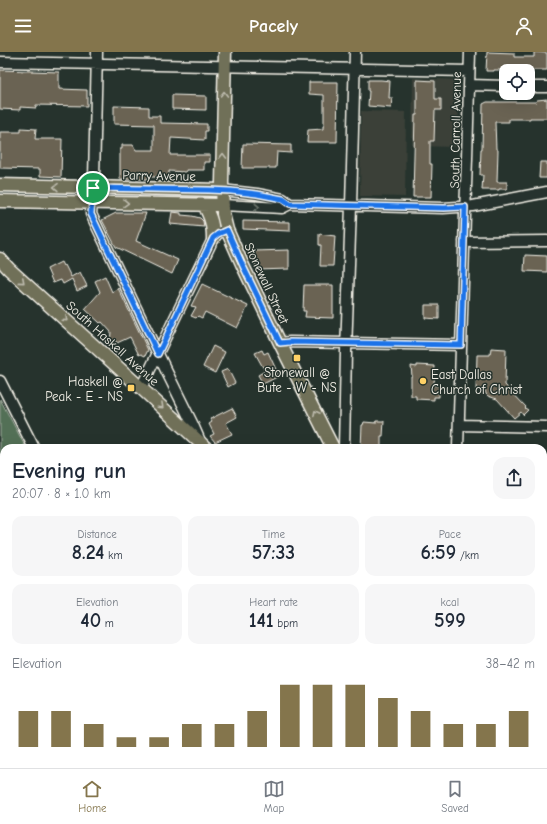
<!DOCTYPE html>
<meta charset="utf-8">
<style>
:root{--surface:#fff;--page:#f6f6f7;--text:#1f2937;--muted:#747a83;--line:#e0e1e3;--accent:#84754c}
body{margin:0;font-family:"Comic Neue",sans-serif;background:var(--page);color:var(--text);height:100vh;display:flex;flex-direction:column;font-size:15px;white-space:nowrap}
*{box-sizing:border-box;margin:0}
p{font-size:13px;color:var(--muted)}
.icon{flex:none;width:22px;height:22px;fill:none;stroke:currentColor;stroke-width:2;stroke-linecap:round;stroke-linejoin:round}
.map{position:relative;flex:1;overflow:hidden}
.details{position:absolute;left:0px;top:392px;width:547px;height:324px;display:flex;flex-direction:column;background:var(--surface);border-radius:12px 12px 0 0;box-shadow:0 4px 16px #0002}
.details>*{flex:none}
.buttons{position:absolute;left:499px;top:12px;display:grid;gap:8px}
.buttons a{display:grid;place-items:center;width:36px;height:36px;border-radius:8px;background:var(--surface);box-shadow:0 4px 16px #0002;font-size:20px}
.pin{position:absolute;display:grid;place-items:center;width:34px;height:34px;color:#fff;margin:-17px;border:2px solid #fff;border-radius:50%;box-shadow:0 1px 4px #0007}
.round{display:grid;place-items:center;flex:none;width:42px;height:42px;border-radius:12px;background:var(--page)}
.summary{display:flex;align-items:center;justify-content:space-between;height:68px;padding:0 12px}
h1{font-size:22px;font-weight:700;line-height:30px}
.stats{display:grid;grid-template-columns:repeat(3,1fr);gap:6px;height:68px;padding:4px 12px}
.stats div{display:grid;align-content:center;border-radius:10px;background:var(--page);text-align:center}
.stats b{font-size:20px;font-weight:700}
.stats small{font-size:11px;font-weight:400}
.stats p{font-size:11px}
.chart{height:112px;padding:8px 12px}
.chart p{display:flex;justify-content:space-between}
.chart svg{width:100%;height:72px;margin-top:4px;stroke:var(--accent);stroke-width:6}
header{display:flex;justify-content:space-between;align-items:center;height:52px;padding:0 12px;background:var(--accent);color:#fff;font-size:18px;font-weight:700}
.tab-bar{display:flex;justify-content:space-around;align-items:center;height:56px;border-top:1px solid var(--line);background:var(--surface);font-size:11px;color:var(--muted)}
.tab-bar a{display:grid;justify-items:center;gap:2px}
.tab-bar .current{color:var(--accent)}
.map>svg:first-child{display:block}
.built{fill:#3a4138}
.green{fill:#537057;stroke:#a4b0a0}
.building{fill:#6a6352;stroke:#f4f1e8}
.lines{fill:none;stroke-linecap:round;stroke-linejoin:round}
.minor-casing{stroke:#f4f1e8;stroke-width:13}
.major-casing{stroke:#f4f1e8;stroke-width:15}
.minor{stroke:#26332d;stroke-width:10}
.major{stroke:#706f59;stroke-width:12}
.oneway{stroke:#bfbdaf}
.oneway2{stroke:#6e766e}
.route-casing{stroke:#fff;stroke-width:8}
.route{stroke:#1a73e8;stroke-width:5}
.poi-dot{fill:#ffd166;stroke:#26332d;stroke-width:1.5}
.labels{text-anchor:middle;stroke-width:3;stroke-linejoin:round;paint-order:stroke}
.street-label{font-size:13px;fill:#f4f1e8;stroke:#26332d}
.poi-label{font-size:13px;fill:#f4f1e8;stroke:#26332d}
</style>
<header><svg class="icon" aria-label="menu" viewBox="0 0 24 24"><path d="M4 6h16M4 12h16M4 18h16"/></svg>Pacely<svg class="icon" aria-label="person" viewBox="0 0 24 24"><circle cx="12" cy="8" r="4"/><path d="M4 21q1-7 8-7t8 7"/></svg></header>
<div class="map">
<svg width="547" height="716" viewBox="0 0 547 716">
<rect width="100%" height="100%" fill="#26332d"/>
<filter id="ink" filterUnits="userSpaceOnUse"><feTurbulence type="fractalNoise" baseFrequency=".025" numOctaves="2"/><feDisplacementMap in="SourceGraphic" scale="8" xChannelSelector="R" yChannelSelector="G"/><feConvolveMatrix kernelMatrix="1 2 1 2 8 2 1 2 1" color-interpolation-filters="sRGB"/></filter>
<g filter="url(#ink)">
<!-- built -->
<path class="built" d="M413,26L459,28L458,95L412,94Z
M361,59L406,60L405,145L360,144Z
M317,712H405V716H309Z"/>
<!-- green -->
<path class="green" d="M0,347L26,396H4V712H185L186,716H0Z"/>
<!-- building -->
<path class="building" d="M487,0L514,1V5H534V0L547,1V18H494V19H486Z
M0,18L59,20V37L87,38V54L36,53V56L20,55V58L0,57Z
M368,28H381L390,29L389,46H392L391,56L368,54L369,39H368Z
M417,28L435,29V47H441V58H435L434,89H430V112H432L431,145H413L415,63H417Z
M309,30H338L337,90H307L308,78L323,77V74H324V43L309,42Z
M172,43L206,44V58L172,57Z
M547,47V66H530V67H509V70H495L496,97L498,98L497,130H507V137H499V138H482L483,123H480L481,97H482L483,52L487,50H536L537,48Z
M114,54L149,55V64H160V71L207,72V79H205V88L171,86L170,103H210V110H204V118H186V120L169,119V125H148V127H120V97H122V93H133L136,98H154V73L114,72Z
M21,76L36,77L35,87H62L61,125L40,124V117L0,116V80H21Z
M243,92L291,93V101L277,100L276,116H242Z
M540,110H547V126H539Z
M172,160L181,161V163L192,164L200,166L203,169L204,175L170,172Z
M116,161H146L136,189L178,208L172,222L116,195L102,168Z
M243,169L290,170V179L243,177Z
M319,182L335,184L333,214H320L321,193H319Z
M289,198V217L257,218L254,209V199Z
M525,203L547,204V220L524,219Z
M61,210L63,214L65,213L71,225L80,220L87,234L77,239L72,227L63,232L61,228L53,231L47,217Z
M105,224L112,240L118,236L148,298L145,304L141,302L139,303L130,285L117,291L115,288L110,290L111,280L102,270L100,271L85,257L100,240L95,229Z
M202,232L248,254L237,276L205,260L202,266L198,264L196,266L191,264L196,255L191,254Z
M304,233H333V266L305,265L306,259H303Z
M425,253H439V267L425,266Z
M213,294L225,300L215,321L203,315Z
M491,296L506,297L505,333L526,355L525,356L528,358L523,363L521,360L514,366L497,347L488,344L486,342L485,338H476L477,303H490Z
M262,298L264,302L268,300L279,324L263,332L258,323L265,319L255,301Z
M417,313L435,314L434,333L439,334V345H434V348L416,347V344H411V324H412L411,314L417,315Z
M228,317L235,331L228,335L221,320Z
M232,356L237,365L226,371L232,382L215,390L210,384L214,382L209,372L212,370L210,367Z
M376,369H384L383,384H381V396H361L362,373H363L364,370L376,371Z"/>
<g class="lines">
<defs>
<path id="minor" d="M97,0L94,126L91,162L158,302L193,373L200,389
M0,10L469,19
M469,33L506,34
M528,35H547
M222,138L257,142L283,147L290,152
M223,153L282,156L290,152L443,156L473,154L547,140
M464,190L547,189
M280,291L290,290L461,293
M0,329L34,396
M141,336L213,187L218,181L227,178
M459,373L547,375
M344,396L346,300L351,154L355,0
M458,396L465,163L467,106L470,0
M543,447H547
M543,507H547
M543,608H547
M0,629L4,627
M0,655L4,653
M108,712L110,716
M189,712L190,716
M248,712L250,716
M75,716L83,712
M286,716L294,712
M413,716V712
M503,716V712"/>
<path id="major" d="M225,0L222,130L223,162L227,178L243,214L280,291L333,396
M0,133L222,138
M0,149L223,153
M204,153C211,166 213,172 213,187
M0,207L9,217L141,336L206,396
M543,675L547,676
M543,689L547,685
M518,712L521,716
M537,712L539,716"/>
</defs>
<!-- minor casing -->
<use href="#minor" class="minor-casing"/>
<!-- major casing -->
<use href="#major" class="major-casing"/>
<!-- minor -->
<use href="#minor" class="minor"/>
<!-- major -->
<use href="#major" class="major"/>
</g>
<!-- one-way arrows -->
<defs><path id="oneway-chevron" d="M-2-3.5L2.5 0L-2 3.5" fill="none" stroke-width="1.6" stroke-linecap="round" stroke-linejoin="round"/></defs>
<g class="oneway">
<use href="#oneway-chevron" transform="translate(224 42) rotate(-89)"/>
<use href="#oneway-chevron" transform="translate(223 104) rotate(-89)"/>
<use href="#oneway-chevron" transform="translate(56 135) rotate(-179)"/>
<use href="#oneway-chevron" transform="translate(126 151) rotate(1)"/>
<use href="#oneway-chevron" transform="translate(22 229) rotate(41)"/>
<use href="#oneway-chevron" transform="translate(65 267) rotate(42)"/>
<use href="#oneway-chevron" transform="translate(161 354) rotate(43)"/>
<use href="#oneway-chevron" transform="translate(316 361) rotate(-117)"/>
</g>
<use class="oneway2" href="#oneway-chevron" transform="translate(257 155) rotate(3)"/>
</g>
<g class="lines" filter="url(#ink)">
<defs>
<path id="route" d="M93,136L209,138L231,139L257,142L283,147L290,152L444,156L465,155L461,293L290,290L280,291L243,214L227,178L218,182L213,186L158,302L91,162Z"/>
</defs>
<!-- route casing -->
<use href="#route" class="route-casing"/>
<!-- route -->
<use href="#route" class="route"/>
</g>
<!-- markers -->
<g class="poi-dot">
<rect x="293" y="302" width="8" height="8" rx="2"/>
<circle cx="423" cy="329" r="4"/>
<rect x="127" y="332" width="8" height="8" rx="2"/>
</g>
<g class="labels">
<!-- street labels -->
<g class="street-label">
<text transform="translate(455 78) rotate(-89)" y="5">South Carroll Avenue</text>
<text transform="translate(159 123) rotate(1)" y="5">Parry Avenue</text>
<text transform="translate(267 231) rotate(65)" y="5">Stonewall Street</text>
<text transform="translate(113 291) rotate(42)" y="5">South Haskell Avenue</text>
</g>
<!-- poi labels -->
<g class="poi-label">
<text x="297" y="325">Stonewall @<tspan x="297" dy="15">Bute - W - NS</tspan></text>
<text x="431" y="327" text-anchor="start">East Dallas<tspan x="431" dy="15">Church of Christ</tspan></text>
<text x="123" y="334" text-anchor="end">Haskell @<tspan x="123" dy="15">Peak - E - NS</tspan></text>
</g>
</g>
</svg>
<div class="buttons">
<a><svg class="icon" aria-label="locate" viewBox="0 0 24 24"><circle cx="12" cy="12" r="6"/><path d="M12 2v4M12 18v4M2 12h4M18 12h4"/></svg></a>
</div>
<div class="pin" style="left:93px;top:136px;background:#1e9e55"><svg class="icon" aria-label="arrive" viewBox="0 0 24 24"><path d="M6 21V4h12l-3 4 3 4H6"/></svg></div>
<section class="details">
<div class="summary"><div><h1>Evening run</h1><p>20:07 · 8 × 1.0 km</p></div><a class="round"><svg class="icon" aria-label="share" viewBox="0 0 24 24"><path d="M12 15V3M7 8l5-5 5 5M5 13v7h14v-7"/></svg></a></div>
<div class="stats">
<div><p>Distance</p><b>8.24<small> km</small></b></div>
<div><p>Time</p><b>57:33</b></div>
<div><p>Pace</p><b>6:59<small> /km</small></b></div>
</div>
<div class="stats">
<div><p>Elevation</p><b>40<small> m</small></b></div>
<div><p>Heart rate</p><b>141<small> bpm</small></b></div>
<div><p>kcal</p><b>599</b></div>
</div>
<div class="chart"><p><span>Elevation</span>38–42 m</p>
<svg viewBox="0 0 160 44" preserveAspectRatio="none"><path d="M5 44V22M15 44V22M25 44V30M35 44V38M45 44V38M55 44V30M65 44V30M75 44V22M85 44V6M95 44V6M105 44V6M115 44V14M125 44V22M135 44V30M145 44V30M155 44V22"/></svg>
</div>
</section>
</div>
<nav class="tab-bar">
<a class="current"><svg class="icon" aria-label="home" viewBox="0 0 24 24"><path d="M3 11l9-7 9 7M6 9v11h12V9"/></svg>Home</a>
<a><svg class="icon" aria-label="map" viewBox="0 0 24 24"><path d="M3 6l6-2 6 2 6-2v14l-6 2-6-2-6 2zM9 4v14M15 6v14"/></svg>Map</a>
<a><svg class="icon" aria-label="saved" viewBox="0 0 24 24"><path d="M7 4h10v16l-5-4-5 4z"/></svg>Saved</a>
</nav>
